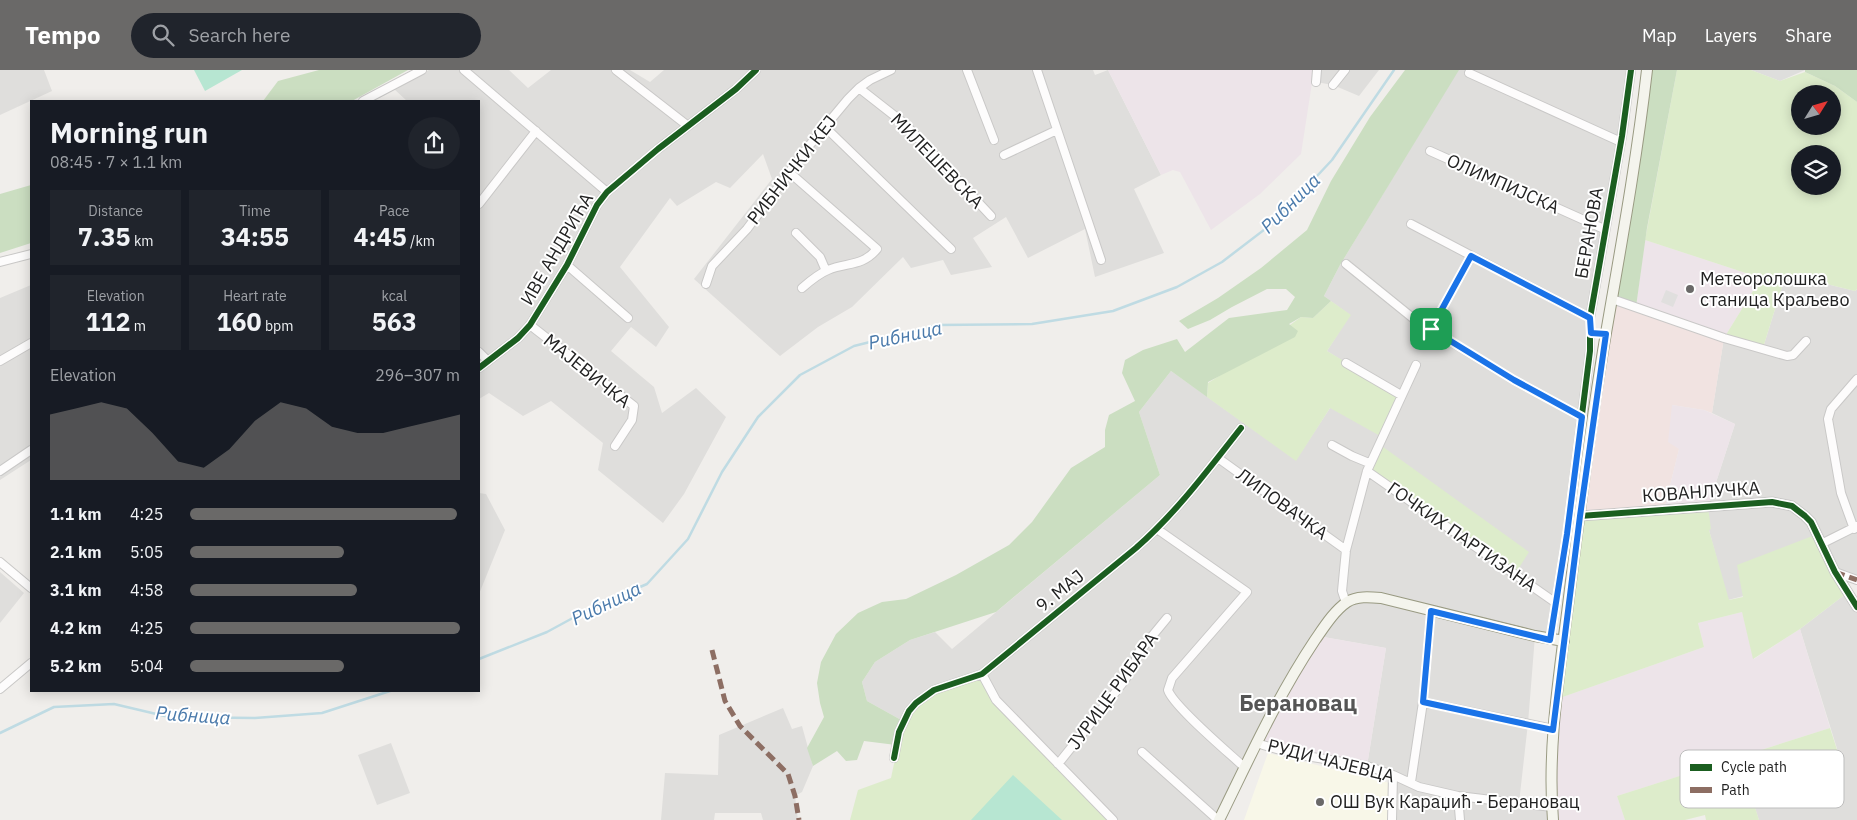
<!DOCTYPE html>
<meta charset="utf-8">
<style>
:root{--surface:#171b24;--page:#20242c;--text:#f1f3f6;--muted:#9ea1a6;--accent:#6a6968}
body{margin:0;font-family:"IBM Plex Sans",sans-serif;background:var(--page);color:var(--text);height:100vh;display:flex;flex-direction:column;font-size:19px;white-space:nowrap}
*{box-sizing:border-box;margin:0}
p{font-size:16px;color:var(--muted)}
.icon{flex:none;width:28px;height:28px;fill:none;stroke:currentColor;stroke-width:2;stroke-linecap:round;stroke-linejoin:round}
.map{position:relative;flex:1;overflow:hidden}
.sheet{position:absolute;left:30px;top:30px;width:450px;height:592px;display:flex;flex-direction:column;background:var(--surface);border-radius:0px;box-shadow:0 2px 12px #0003}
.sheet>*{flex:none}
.needle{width:32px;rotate:53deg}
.tools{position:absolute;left:1791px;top:15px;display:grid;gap:10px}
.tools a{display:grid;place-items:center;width:50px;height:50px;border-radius:50%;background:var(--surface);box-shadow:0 2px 12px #0003;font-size:25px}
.pin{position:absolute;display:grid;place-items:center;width:42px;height:42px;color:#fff;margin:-21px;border-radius:10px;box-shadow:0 2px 8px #0006}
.round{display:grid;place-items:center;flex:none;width:52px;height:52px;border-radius:26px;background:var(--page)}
.headline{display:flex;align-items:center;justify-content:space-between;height:85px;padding:0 20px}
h1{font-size:28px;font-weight:700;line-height:38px}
.metrics{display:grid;grid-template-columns:repeat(3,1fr);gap:8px;height:85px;padding:5px 20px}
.metrics div{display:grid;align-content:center;border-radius:0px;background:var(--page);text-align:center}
.metrics b{font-size:25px;font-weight:700}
.metrics small{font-size:14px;font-weight:400}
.metrics p{font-size:14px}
.chart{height:140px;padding:10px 20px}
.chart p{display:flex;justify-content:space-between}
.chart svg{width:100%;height:90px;margin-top:5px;fill:var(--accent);opacity:.7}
ul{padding:0 20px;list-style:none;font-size:16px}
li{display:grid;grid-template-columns:80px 60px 1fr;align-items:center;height:38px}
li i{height:12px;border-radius:6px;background:var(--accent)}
header{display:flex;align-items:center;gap:30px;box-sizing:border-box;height:70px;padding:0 25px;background:var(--accent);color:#fff}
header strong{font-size:24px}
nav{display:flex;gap:28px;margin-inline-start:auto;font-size:18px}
.search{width:350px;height:45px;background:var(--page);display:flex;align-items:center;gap:12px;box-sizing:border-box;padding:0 18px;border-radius:28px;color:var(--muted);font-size:19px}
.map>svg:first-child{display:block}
.residential{fill:#dfdedc}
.commercial{fill:#f1e3e1}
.industrial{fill:#ede4e9}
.education{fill:#f8f7e8}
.religious{fill:#dededc}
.grass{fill:#ddeccb;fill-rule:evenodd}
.forest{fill:#cbdec1}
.pitch{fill:#b7e6d2}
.parking{fill:#e0dfde}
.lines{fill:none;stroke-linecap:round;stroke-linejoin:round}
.stream{stroke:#bfdbe3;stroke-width:2.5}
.minor-casing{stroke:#c9c8c7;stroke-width:10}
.tertiary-casing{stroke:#c9c8c7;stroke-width:11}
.secondary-casing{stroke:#999a82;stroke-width:12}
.minor{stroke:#fdfcfc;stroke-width:8}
.tertiary{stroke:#fdfcfc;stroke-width:9}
.secondary{stroke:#f4f4ed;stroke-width:10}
.quiet{stroke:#8d6e63;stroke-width:5;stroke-dasharray:10 5;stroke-linecap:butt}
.cycleway-casing{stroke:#fff;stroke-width:9}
.cycleway{stroke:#1b5e20;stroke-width:6}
.route-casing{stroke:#fff;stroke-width:10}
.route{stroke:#1a73e8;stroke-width:6}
.poi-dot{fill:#6a6968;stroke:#fff;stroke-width:2}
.labels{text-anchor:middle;stroke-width:4;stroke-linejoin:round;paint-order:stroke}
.street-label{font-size:18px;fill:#222;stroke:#fff}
.poi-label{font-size:18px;fill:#222;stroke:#fff;text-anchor:start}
.water-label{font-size:19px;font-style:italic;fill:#4a7aab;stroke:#fff}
.district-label{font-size:22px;font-weight:bold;fill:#555;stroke:#fff}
.key{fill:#fff;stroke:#bdbdbd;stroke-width:1}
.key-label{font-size:14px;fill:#222}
</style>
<header>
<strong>Tempo</strong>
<div class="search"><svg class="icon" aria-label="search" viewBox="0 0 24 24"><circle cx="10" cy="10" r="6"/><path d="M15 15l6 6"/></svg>Search here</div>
<nav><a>Map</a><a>Layers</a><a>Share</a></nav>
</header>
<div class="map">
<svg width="1857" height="750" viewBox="0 0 1857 750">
<rect width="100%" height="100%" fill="#f0eeeb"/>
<!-- residential -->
<path class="residential" d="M0,0H44L52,21L0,45Z
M429,0H509L528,18L551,0H630L650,12L664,0H1093L1095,5L1108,0L1161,105L1134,119L1164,183L1095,207L1085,159L1028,188L1006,147L973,168L992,197L951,205L943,190L911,198L903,187L852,237L818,257L780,286L694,209L772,109L763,84L730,118L716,112L677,136L670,128L620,197L669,257L656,277L631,257L611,281L654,317L662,343L696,318L726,347L684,424L663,453L598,400L603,373L551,331L523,346L489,323L479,329V31H407L394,19Z
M1317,0H1379L1359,26L1333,15L1316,12Z
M1458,0H1631L1604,159L1550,570L1535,566L1528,653L1519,733L1552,737L1553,750H1392L1393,705L1367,696L1386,578L1318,566L1219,750H1115L903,651L867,631L862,612L875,592L910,570L935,562L952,579L1160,405L1139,342L1171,301L1296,390L1330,338L1346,293L1327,281L1350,245L1324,226L1340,195Z
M1786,204L1855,221L1857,219V510L1835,502L1728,530L1709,460L1708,437L1735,354L1712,343L1724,268L1762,281Z
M31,215V390L0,410V228Z
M479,423L486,424L505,460L479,524Z
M0,502L24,523L0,553Z
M1847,523L1857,537V750H1759L1752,729L1843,698L1800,559Z
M783,638L792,659L802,656L813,696L802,722L795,726L798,750H763L761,743H715L714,750H661L665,703L718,705L719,665Z
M391,673L410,723L377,735L358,685Z"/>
<!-- commercial -->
<path class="commercial" d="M1612,229L1724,268L1712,343L1704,340L1672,335L1679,379L1664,440L1580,446Z"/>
<!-- industrial -->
<path class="industrial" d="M1108,0H1314L1301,84L1260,124L1211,160L1180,102L1173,100L1161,105Z
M1645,170L1761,208L1724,268L1636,237Z
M1672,335L1704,340L1735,354L1708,437L1664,440L1679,379L1668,372Z
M1742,542L1754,589L1800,559L1830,658L1617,726L1625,750H1553L1557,629L1704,577L1698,553Z
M1318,566L1386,578L1367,696L1256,673Z"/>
<!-- education -->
<path class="education" d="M1268,683L1390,713L1388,750H1244Z"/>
<!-- religious -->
<path class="religious" d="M1751,0H1805L1780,11Z"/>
<!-- grass -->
<path class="grass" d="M1677,0H1751L1780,11L1805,2L1835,16L1857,32V219L1855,221L1786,204L1762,281L1724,268L1761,208L1645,170ZM1800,24H1832V56H1800ZM1800,84H1832V116H1800Z
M1331,231L1351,245L1327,281L1401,325L1382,367L1330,338L1296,391L1207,327L1208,313L1227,301L1301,247L1313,248Z
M1379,374L1529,482L1515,504L1367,401Z
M1708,437L1711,459L1709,460L1729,530L1743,527L1737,495L1815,465L1847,523L1800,559L1753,589L1742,542L1698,553L1704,577L1557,629L1580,446Z
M982,604L989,620L1113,750H850L858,720L891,708L903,651L925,626Z
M1830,658L1843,698L1752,728L1759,750H1706L1705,745L1685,750H1625L1617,726Z"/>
<!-- forest -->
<path class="forest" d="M319,0H408L352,31H263L278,11Z
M1405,0H1459L1340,195L1324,226L1331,231L1313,248L1301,247L1289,254L1298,261L1295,267L1208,312L1207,327L1171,301L1139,342L1160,405L996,542L910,570L875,592L862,612L867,631L903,651L896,675L864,671L857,690L846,691L837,681L813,696L807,678L824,647L820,633L817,613L821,592L836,564L858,543L882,532L906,529L956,505L1009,475L1032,452L1071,398L1105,377V360L1109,345L1135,331L1122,303L1125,290L1143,280L1177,269L1185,282L1229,248L1287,240L1295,227L1286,219H1267L1232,237L1210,250L1188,259L1179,251L1218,228L1261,198L1307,160L1331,111L1370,47Z
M1647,0H1677L1647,158L1636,237L1612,229Z
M1805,0H1857V32L1835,16L1805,2Z
M31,115V173L0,183V124Z"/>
<!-- pitch -->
<path class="pitch" d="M194,0H242L205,21Z
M1013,705L1062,750H971Z"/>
<!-- parking -->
<path class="parking" d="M1666,220L1678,225L1673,237L1661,232Z"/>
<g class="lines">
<!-- stream -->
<path class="stream" d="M479,589L547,562L593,537L647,514L688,469L722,402L758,347L800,305L854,276L938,255L1032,254L1113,241L1177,217L1222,192L1273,153L1332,90L1394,0
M0,663L54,637L114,634L169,647L255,648L322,643L390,621"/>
<defs>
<path id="minor" d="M464,0L607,122
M616,0L688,56
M967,0L994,70
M1037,0L1101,190
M1469,3L1621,72
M1316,12L1317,0
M1333,15L1345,0
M859,18L905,54L991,146
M363,31L422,0
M825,57L951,179
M1430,81L1604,159
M1004,85L1057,60
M789,102L877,179C862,197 847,192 828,200C818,204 810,211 802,218
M479,134L536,61
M1411,154L1590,248
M796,163L820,187L826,201
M0,192L31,184
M1346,194L1414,249L1514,310L1582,347
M567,195L628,248
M706,214L712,196L747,159L808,77L848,29L859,18L870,10L891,0
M1612,229L1724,268L1787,286L1793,285L1806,271
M530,255L634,336L632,350L615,376
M1431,259L1471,186
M479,282L488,291
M0,291L31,273
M1346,293L1401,325
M479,298L518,268L530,255L567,195L597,135L607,122L658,79L736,19L756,0
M1332,375L1352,386L1369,393
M1218,388L1346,480
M0,401L31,380
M1367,401L1556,533
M1157,459L1247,522L1172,608L1168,620C1173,636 1229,683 1244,697
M1854,459L1841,423L1828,349L1831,339L1857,309
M1821,474L1857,456
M0,492L31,518
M1835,502L1857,510
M1346,533L1342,521L1346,480L1367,401L1416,295
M1550,570L1567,464L1590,281V248L1622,66L1631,0
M982,604L996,630L1113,750
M0,619L31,593
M1423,632L1553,659
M1256,673L1294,684L1367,696L1393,705L1419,717L1458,726L1552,737
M1142,682L1218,750
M894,688L899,662L909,641L916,633L934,620L982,604L1136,478C1176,443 1208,400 1241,358
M1058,694L1122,614L1131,601L1139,582L1167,548
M1411,712L1423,632L1431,541
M1458,726L1460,750
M1392,750L1393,705"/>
<path id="tertiary" d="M1580,446L1772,432L1792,436L1805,446L1811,452L1835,502L1857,537"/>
<path id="secondary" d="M1219,750C1249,689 1277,627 1315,570C1324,557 1334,541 1347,532C1357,526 1369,527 1381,528L1535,566L1564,571
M1553,750C1547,675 1560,601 1569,527C1580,439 1591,350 1606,263C1621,176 1637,88 1647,0"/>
</defs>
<!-- minor casing -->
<use href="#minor" class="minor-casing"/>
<!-- tertiary casing -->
<use href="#tertiary" class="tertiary-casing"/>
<!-- secondary casing -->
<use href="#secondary" class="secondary-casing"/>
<!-- minor -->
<use href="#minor" class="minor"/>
<!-- tertiary -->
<use href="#tertiary" class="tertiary"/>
<!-- secondary -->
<use href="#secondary" class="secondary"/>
<!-- quiet -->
<path class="quiet" d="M1835,502L1857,510
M712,580L725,631L740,656L788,704L795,726L799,750"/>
<defs>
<path id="cycleway" d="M479,298L518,268L530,255L567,195L597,135L607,122L658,79L736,19L756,0
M1580,446L1772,432L1792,436L1805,446L1811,452L1835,502L1857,537
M1550,570L1567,464L1590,281V248L1622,66L1631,0
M894,688L899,662L909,641L916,633L934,620L982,604L1136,478C1176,443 1208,400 1241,358"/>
</defs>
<!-- cycleway casing -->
<use href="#cycleway" class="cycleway-casing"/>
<!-- cycleway -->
<use href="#cycleway" class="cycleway"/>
</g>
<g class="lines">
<defs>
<path id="route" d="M1471,186L1590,248L1591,263L1606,264L1580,446L1553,660L1423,632L1431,541L1550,570L1567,464L1582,347L1514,310L1431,259Z"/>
</defs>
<!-- route casing -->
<use href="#route" class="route-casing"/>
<!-- route -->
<use href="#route" class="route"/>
</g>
<!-- markers -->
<g class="poi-dot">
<circle cx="1690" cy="219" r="5"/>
<circle cx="1320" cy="732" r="5"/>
</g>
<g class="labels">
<!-- street labels -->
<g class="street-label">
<text transform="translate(937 91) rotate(46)" y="6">МИЛЕШЕВСКА</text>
<text transform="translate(792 100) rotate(-52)" y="6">РИБНИЧКИ КЕЈ</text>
<text transform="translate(1503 114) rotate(24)" y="6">ОЛИМПИЈСКА</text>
<text transform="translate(1589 163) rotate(-80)" y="6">БЕРАНОВА</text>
<text transform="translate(557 179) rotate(-60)" y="6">ИВЕ АНДРИЋА</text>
<text transform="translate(587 301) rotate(39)" y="6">МАЈЕВИЧКА</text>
<text transform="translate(1701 422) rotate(-4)" y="6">КОВАНЛУЧКА</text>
<text transform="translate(1282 434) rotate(36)" y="6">ЛИПОВАЧКА</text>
<text transform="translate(1462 467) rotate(35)" y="6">ГОЧКИХ ПАРТИЗАНА</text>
<text transform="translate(1060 521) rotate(-39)" y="6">9. МАЈ</text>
<text transform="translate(1113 621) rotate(-54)" y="6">ЈУРИЦЕ РИБАРА</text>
<text transform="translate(1331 691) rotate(14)" y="6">РУДИ ЧАЈЕВЦА</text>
</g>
<!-- poi labels -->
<g class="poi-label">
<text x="1700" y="215">Метеоролошка<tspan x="1700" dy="21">станица Краљево</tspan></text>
<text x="1330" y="738">ОШ Вук Караџић - Берановац</text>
</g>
<!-- water labels -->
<g class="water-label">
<text transform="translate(1290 133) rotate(-45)" y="7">Рибница</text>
<text transform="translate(905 265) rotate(-12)" y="7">Рибница</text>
<text transform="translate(606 533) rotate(-26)" y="7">Рибница</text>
<text transform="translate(193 645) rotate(4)" y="7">Рибница</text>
</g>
<!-- district labels -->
<g class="district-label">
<text x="1298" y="641">Берановац</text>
</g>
</g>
<!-- legend -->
<rect x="1680" y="680" width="164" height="58" rx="8" class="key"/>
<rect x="1690" y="694" width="22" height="7" fill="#1b5e20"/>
<rect x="1690" y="717" width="22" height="6" fill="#8d6e63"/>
<g class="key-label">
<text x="1721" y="702">Cycle path</text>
<text x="1721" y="725">Path</text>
</g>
</svg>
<div class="tools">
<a><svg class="needle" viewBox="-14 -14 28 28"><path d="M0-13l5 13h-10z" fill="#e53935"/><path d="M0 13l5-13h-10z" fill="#9ea1a6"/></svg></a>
<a><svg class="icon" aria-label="layers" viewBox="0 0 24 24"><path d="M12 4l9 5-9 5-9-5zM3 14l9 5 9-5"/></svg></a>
</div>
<div class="pin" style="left:1431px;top:259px;background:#1e9e55"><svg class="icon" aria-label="arrive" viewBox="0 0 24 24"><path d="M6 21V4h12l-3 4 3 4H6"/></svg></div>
<section class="sheet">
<div class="headline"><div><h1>Morning run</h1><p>08:45 · 7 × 1.1 km</p></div><a class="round"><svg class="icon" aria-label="share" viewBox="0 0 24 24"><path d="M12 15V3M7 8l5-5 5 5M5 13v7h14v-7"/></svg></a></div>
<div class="metrics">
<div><p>Distance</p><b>7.35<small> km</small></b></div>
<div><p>Time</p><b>34:55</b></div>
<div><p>Pace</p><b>4:45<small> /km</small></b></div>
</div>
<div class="metrics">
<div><p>Elevation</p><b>112<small> m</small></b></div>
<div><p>Heart rate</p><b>160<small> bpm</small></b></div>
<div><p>kcal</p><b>563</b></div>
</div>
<div class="chart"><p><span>Elevation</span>296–307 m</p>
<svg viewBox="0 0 160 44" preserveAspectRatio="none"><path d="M0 44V12L10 9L20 6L30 9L40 21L50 35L60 38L70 29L80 15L90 6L100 9L110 18L120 21L130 21L140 18L150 15L160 12V44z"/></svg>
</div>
<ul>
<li><b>1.1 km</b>4:25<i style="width:99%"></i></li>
<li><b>2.1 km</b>5:05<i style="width:57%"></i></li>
<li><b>3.1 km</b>4:58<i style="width:62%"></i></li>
<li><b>4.2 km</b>4:25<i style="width:100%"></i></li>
<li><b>5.2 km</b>5:04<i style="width:57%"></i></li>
</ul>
</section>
</div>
